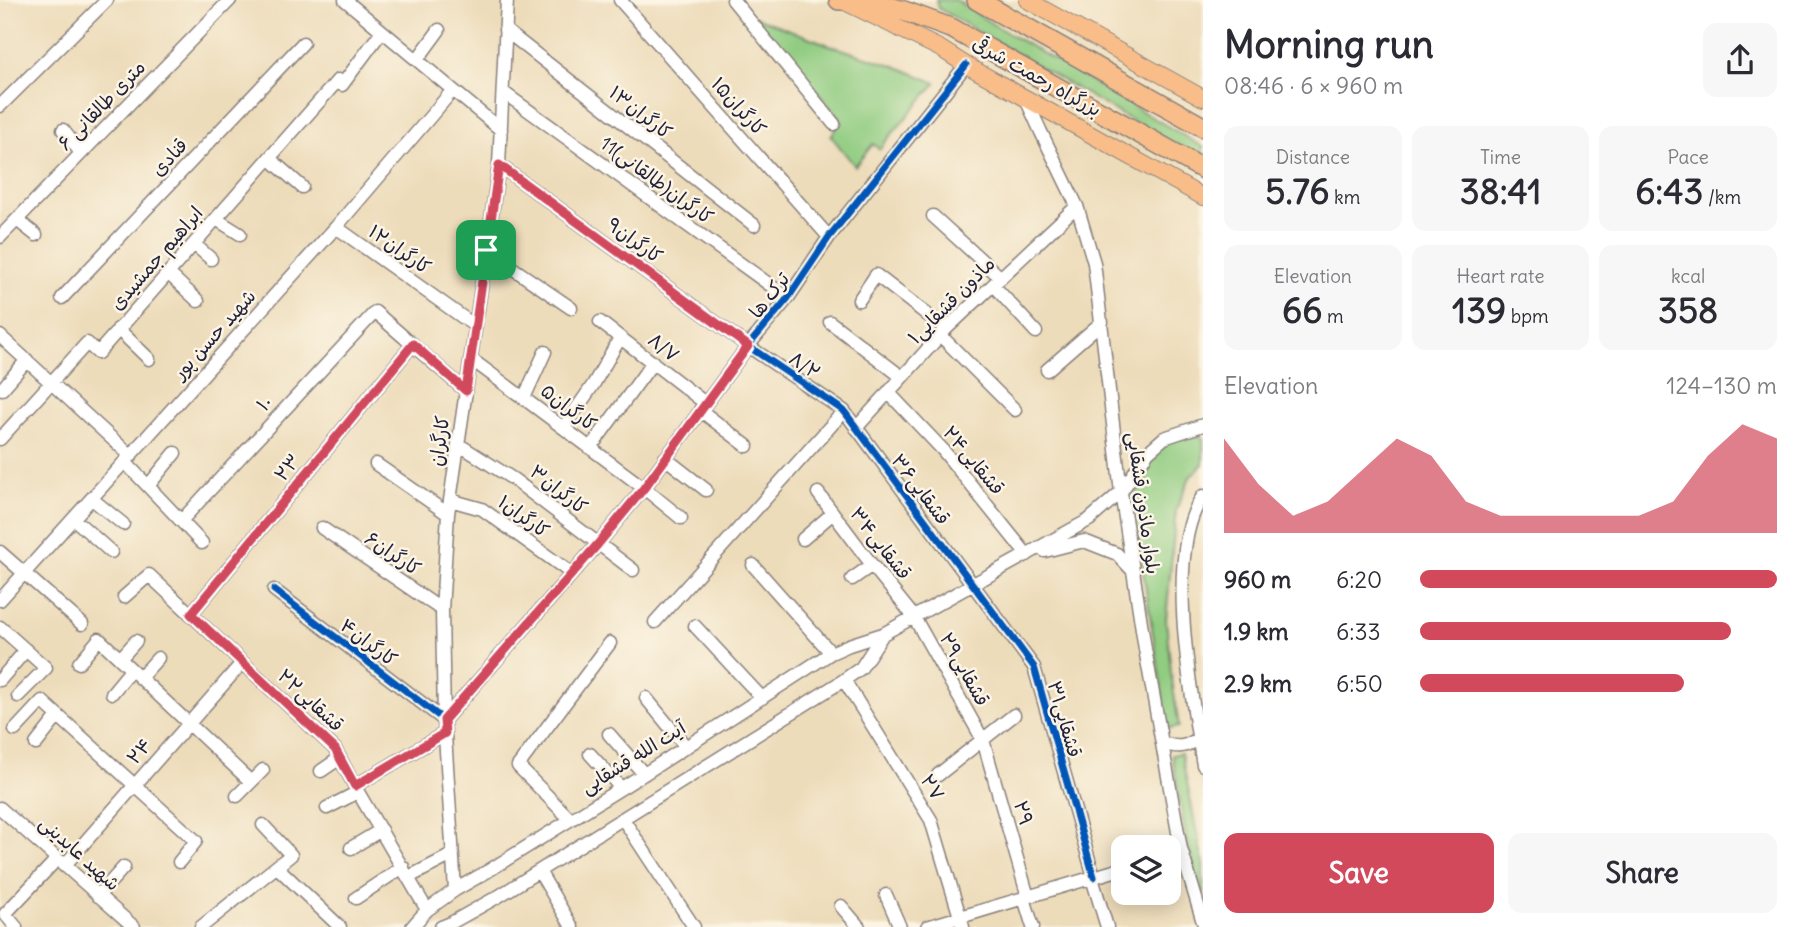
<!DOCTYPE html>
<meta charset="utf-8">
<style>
:root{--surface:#fff;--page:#f7f7f7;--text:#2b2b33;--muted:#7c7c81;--accent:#d1495b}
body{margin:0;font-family:Delius,"Playpen Sans Arabic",sans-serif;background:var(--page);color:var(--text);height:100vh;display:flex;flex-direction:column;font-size:26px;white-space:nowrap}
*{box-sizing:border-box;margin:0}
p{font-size:23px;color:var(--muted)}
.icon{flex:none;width:38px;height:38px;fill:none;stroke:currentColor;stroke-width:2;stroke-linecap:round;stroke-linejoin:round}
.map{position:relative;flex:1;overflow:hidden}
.sheet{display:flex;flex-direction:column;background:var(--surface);width:595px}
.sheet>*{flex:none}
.buttons{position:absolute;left:1111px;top:835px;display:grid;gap:14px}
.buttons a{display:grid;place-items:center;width:70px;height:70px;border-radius:14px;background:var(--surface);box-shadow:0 4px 18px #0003;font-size:35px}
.pin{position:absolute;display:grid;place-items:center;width:60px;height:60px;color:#fff;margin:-30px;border-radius:14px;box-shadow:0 4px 10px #0006}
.round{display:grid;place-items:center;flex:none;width:74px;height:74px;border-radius:14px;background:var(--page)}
.headline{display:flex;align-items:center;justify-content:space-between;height:119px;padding:0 21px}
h1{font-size:38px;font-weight:700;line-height:52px}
.figures{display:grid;grid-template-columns:repeat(3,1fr);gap:10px;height:119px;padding:7px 21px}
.figures div{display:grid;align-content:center;border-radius:14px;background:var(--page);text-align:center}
.figures b{font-size:35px;font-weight:700}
.figures small{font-size:19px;font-weight:400}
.figures p{font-size:19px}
.chart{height:196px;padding:14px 21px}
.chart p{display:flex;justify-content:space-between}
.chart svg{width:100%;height:126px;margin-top:7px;fill:var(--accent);opacity:.7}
.primary-button{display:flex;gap:14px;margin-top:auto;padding:14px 21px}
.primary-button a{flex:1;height:80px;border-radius:14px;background:var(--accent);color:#fff;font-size:28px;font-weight:700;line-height:80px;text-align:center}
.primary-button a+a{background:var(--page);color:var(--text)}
ul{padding:0 21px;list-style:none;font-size:23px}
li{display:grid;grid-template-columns:112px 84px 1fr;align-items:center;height:52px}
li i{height:18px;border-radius:9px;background:var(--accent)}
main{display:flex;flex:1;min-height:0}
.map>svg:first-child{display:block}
.green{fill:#91cc81;stroke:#5a775e;stroke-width:2}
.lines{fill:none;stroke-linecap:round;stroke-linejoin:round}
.minor-casing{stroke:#887f7a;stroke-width:15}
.major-casing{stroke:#887f7a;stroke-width:18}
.highway-casing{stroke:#887f7a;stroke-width:22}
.minor{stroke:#fff;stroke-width:12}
.major{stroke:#f8bd89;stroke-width:16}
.highway{stroke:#f8bd89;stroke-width:19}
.cycleway-casing{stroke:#fcf5e5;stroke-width:11}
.cycleway{stroke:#0057b8;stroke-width:7}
.route-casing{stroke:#fff;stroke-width:14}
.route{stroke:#d1495b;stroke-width:9}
.labels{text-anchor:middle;stroke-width:5;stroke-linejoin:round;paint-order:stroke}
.street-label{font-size:19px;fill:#22223b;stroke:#fcf5e5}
</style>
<main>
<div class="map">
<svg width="1203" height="927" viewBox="0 0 1203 927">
<rect width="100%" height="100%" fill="#fcf5e5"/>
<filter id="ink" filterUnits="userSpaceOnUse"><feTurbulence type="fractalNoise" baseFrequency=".0143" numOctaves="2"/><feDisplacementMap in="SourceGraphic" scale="14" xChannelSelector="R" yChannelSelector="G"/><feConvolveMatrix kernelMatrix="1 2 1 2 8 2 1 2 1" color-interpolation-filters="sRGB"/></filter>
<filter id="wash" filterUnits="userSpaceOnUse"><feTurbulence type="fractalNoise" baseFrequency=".00686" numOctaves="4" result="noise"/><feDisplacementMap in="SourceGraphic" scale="28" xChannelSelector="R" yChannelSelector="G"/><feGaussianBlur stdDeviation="1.57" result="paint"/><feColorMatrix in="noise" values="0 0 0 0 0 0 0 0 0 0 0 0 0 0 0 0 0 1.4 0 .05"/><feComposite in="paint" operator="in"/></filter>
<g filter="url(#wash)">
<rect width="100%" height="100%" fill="#eddcba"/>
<!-- green -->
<path class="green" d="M937,0H956L994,25L1203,147V162L938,8Z
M755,17L832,46L895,66L936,83L879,149L873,144L855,166L831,136L841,120Z
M1195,436L1203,438V464L1190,477L1176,510L1166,620L1171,673L1179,727L1168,729L1134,514L1137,486L1145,467L1158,449L1172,439Z
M1181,753L1203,863V899L1186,839L1172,755Z"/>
</g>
<g filter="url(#ink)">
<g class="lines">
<defs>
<path id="minor" d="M345,0L501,130
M620,0L829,237
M733,0L834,124
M505,30L754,225
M417,60L439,30
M342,85L382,31
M503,92L788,298
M1025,97L1041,132L1077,206L1094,263L1121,492L1145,649L1181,849L1203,922
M0,106L107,0
M63,130L81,153
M269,158L302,187
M499,165L748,346L844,411L1034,667L1094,877
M933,216L1001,278
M216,219L240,234
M17,220L36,235
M336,227L475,326
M0,237L230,0
M194,244L211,259
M486,250L571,308
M168,273L198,301
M993,285L1036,332
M62,298L303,43
M859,300L876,275L946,329
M600,322L705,403
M830,322L902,377
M118,329L149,359
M940,335L1015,410
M0,336L131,456
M471,359L644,488L681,518
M1047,370L1102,322
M2,389L27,360
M888,392L942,449L1027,555
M524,398L545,352
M700,410L747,446
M564,427L593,385L620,338
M856,428L946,329L1077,206
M0,439L87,343L98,353L338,80
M458,444L513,479L633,570
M591,447L653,362
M665,458L706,490
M125,462L202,543
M376,464L448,514
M148,486L175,453
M818,493L872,565L914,617L983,740L1028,897
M1203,496C1163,551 1192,700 1203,765
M92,499L123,524
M450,500L482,509L571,573
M74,519L111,552
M181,521L375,312L466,391
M322,528L442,610
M803,539L833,513
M1045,551L1084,541L1117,554L1134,572
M0,552L82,624
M753,565L831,653
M852,579L872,565
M274,590L444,720L598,544L644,488L748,346L788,298L829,237L966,65
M124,597L149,575L335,749L358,792L427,910
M0,600L336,227L453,90
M191,614L413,344
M655,622L844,411
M695,626L762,698
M0,627L46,668L18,696
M120,659L136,641
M79,663L99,639L251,782
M140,678L158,658
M0,680L26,650
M844,680L931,820L963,927
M112,693L131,670
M646,698L686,747
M15,730L42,701L196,841L179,862
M609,734L644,774
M1163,743C1177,748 1186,748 1198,738
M36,744L58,716
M590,754L621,788
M321,771L340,758
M938,775L1014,715
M355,786L445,733
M237,796L263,770
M0,808L134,927
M327,808L358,792
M570,819L518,766L610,643
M623,819L694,927
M351,848L381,830
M64,866L242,663
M277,867L340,927
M539,871L572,927
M409,877L452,855
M1092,878L1107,927
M455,890L444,720L442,610L448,514L499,165L507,0
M886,895L900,927
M98,896L124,867
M356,898L403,867
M1024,898L1033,927
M841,906L859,927
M16,927L5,914L57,859
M201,927L291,855L263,825
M412,927L427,910L455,890L488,871L644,774L831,653L849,645L883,634L1089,520L1121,492L1148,452L1164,438L1203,425
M441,927L451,923L499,896L844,680L861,668L883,634
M927,927L1124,868"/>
<path id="major" d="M841,0L941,49L966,65L1203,197
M1027,0L1203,98"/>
<path id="highway" d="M839,0H843
M864,0L904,11L953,29L1203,169
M977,0L1203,127"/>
</defs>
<!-- minor casing -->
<use href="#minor" class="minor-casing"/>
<!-- major casing -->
<use href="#major" class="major-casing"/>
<!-- highway casing -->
<use href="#highway" class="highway-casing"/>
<!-- minor -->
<use href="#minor" class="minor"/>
<!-- major -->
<use href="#major" class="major"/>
<!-- highway -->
<use href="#highway" class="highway"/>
<defs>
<path id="cycleway" d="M499,165L748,346L844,411L1034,667L1094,877
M274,590L444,720L598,544L644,488L748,346L788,298L829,237L966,65"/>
</defs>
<!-- cycleway casing -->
<use href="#cycleway" class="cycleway-casing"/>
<!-- cycleway -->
<use href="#cycleway" class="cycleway"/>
</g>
</g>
<g class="lines" filter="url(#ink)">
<defs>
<path id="route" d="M499,165L748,346L644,488L598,544L444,720L445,733L355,786L335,749L191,614L413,344L466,391Z"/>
</defs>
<!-- route casing -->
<use href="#route" class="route-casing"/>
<!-- route -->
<use href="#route" class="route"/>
</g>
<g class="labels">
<!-- street labels -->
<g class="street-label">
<text transform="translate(1037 76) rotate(29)" y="7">بزرگراه رحمت شرقی</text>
<text transform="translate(101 105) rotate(-46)" y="7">۶ متری طالقانی</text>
<text transform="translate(739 106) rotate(48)" y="7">۱۵کارگران</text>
<text transform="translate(641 112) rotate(38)" y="7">کارگران۱۳</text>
<text transform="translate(169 157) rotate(-47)" y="7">قنادی</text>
<text transform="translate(657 180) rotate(36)" y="7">11کارگران(طالقانی)</text>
<text transform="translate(635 240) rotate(36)" y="7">کارگران۹</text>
<text transform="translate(400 249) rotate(35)" y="7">۱۲کارگران</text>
<text transform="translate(156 258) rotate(-49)" y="7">ابراهیم جمشیدی</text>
<text transform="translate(769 295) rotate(-52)" y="7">ترک ها</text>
<text transform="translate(951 300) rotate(-45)" y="7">ماذون قشقایی۱</text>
<text transform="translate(214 334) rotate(-48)" y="7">شهید حسن پور</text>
<text transform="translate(664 347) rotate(38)" y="7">۸/۷</text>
<text transform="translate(805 365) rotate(34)" y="7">۸/۲</text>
<text transform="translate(264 403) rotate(-47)" y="7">۱۰</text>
<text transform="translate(569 407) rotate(37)" y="7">کارگران۵</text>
<text transform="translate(439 441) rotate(-82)" y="7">کارگران</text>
<text transform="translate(974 460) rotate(50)" y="7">قشقایی۲۴</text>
<text transform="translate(287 467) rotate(-51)" y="7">۲۳</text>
<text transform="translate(559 489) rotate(38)" y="7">کارگران۳</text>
<text transform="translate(921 489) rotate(53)" y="7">قشقایی۳۶</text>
<text transform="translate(1144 503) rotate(82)" y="7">بلوار ماذون قشقایی</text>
<text transform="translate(524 516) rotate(36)" y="7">۱کارگران</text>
<text transform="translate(881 543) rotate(52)" y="7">قشقایی۳۴</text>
<text transform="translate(393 553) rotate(34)" y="7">۶کارگران</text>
<text transform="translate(369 642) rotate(37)" y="7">کارگران۴</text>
<text transform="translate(965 669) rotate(61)" y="7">قشقایی۲۹</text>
<text transform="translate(311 700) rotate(43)" y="7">۲۲قشقایی</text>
<text transform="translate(1065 719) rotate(74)" y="7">۳۱قشقایی</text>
<text transform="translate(139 751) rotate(-49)" y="7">۲۴</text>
<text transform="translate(633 757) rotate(-32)" y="7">آیت الله قشقایی</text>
<text transform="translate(933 787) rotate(58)" y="7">۲۷</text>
<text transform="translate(1024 813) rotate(74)" y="7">۲۹</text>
<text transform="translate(80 853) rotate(42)" y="7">شهید عابدینی</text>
</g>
</g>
</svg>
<div class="buttons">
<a><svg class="icon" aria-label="layers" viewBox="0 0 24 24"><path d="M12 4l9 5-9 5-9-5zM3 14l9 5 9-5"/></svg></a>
</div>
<div class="pin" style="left:486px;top:250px;background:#1e9e55"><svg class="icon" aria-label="arrive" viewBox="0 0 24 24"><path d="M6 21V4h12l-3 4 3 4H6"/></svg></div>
</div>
<section class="sheet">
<div class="headline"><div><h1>Morning run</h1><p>08:46 · 6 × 960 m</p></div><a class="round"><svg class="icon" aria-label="share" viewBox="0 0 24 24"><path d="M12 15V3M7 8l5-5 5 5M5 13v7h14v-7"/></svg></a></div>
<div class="figures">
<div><p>Distance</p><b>5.76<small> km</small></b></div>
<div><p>Time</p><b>38:41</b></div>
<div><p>Pace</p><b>6:43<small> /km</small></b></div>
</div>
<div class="figures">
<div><p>Elevation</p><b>66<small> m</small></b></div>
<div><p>Heart rate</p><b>139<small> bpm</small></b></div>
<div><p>kcal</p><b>358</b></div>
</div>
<div class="chart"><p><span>Elevation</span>124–130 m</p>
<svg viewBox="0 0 160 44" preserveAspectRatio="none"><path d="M0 44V11L10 27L20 38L30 33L40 22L50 11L60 17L70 33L80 38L90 38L100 38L110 38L120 38L130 33L140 17L150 6L160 11V44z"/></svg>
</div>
<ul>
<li><b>960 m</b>6:20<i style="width:100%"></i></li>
<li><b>1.9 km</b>6:33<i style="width:87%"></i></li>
<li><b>2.9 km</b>6:50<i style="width:74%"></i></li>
</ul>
<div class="primary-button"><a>Save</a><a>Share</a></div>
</section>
</main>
